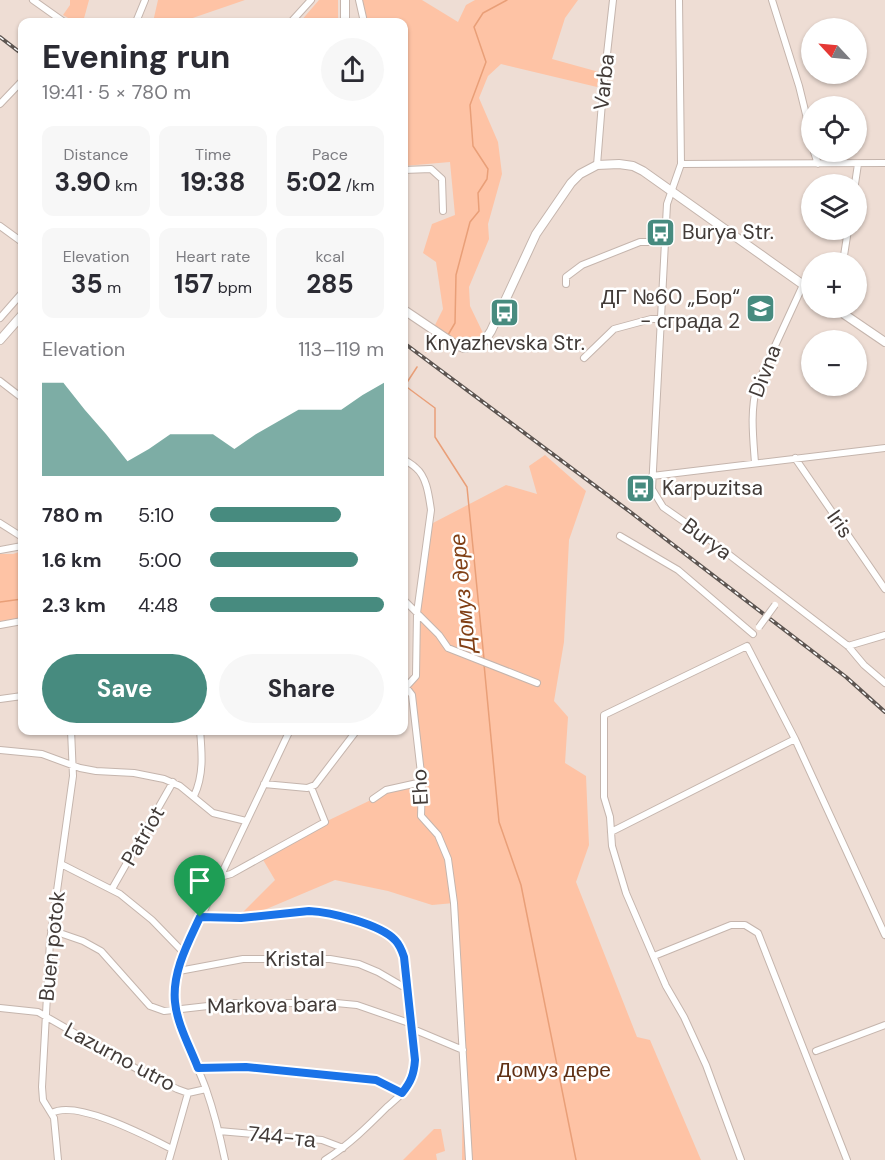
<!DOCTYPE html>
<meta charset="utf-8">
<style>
:root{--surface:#fff;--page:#f7f7f7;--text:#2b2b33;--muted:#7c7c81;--accent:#478b7f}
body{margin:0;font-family:"DM Sans",sans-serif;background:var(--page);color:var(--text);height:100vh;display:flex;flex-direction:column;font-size:22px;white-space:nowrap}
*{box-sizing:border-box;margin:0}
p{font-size:20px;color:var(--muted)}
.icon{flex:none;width:33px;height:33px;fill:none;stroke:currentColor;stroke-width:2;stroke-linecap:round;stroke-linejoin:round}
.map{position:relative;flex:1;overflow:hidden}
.details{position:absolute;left:18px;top:18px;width:390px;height:717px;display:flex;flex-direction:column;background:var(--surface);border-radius:12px;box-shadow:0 2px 4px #0004}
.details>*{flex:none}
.needle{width:39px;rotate:296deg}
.tools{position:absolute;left:801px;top:18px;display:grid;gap:12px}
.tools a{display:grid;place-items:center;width:66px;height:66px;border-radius:50%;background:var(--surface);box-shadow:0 2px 4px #0004;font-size:30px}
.pin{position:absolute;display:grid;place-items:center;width:51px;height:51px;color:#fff;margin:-62px -26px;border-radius:50% 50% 50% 0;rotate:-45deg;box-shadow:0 0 6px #0007}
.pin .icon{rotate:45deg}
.round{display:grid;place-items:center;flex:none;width:63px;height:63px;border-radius:32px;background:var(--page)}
.overview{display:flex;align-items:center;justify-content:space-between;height:102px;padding:0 24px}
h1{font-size:33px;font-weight:700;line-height:45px}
.figures{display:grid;grid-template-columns:repeat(3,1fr);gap:9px;height:102px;padding:6px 24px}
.figures div{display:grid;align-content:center;border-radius:12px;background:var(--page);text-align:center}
.figures b{font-size:26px;font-weight:700}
.figures small{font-size:16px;font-weight:400}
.figures p{font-size:16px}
.chart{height:168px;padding:12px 24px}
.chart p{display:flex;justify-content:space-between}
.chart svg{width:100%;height:108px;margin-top:6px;fill:var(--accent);opacity:.7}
.primary-button{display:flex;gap:12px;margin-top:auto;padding:12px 24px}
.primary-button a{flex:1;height:69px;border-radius:36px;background:var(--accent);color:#fff;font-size:24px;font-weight:700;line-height:69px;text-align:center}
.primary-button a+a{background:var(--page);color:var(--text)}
ul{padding:0 24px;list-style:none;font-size:20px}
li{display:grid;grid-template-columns:96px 72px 1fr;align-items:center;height:45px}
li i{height:15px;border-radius:8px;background:var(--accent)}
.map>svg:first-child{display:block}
.green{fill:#fec3a5}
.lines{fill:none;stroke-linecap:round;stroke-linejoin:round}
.stream{stroke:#e99f78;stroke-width:1.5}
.minor-casing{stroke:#c5b5ad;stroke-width:8}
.tertiary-casing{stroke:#c5b5ad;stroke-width:10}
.minor{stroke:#fff;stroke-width:6}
.tertiary{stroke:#fff;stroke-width:8}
.rail-casing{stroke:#5d5551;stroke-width:4}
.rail{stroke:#fff;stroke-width:1.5;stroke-dasharray:4.5;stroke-linecap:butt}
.minor-bridge-casing{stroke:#c5b5ad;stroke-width:8;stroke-linecap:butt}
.minor-bridge{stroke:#fff;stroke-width:6}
.route-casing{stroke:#fff;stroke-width:12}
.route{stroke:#1a73e8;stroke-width:8}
.labels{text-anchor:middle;stroke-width:5;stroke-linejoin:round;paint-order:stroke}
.street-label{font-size:21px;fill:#423b38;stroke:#fff}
.poi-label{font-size:21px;fill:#423b38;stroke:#fff;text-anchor:start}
.park-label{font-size:21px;fill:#603115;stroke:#fff}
.water-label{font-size:22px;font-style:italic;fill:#813f15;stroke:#fff}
</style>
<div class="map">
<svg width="885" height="1160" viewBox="0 0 885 1160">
<rect width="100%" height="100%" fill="#eeddd4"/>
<!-- green -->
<path class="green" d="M70,0H89L83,22H75L63,15L70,5Z
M158,0H245L181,22H153Z
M319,0H338V22H300Z
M362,0H422L458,22L466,5L475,0H578L565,18L552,59L599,72L597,87L501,64L488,76L479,98L498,142L502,174L488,224L489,239L469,287L470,306L483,333C468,356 451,337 434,327L443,309L436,262L423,253L432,224L455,215L450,162L404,166V22H367Z
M545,455L586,491L569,540L564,642L554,701L568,717L565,763L586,776L589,845L576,882L637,1037L650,1040L701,1160H462L463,1050L454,903L432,905L388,891L335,880L245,918L243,912L275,880L262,858L325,822L373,799L386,790L422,782L412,695L406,687L414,680L417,613L431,524L506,485L537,494L529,466Z
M22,551V618L0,622V554H13Z
M434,1129H441L445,1151L436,1154L437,1160H403Z"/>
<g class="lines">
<!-- stream -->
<path class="stream" d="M448,335L455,323L456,275L470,222L479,211L478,193L487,179L488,169L473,146L470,105L486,62L474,27L483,13L507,0
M426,352L443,340
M404,385L435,408V437L467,487L484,659
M404,387L417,367
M0,602L22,599
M484,664L499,822L521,885L576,1160"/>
<defs>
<path id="minor" d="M33,0L64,22
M359,0L364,22
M679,0L681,164L667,204L652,489L663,507L706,537L848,646L864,665L885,683
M772,0L799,86L812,139
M136,22L145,0
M291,22L311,0
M0,104L22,81
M814,152L818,164
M681,164L885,163
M597,165L603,90L613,0
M404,170L431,169L442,179L443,211
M855,184L858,164
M0,226L22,242
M843,262L848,230
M566,284V277L582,265L640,242H665
M0,318L22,293
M584,358L614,329L651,319H662
M0,381L22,398
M795,458L885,589
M404,459C407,462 412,464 416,468C427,477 429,497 431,510L417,613L416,676L406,687L412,695L422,782L421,816L438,835L448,859L454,903L469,1160
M755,463C753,436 750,411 757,385L803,285
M652,476L885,448
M0,523L22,537
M620,536L678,570L753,634
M0,550L22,546
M404,600L439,635L448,648L537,683
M0,625L22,621
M848,646L885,635
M0,699L22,696
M0,750L42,754L80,768L96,771L134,773L164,779L180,786L213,813L246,821
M264,784L307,788L315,785L357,730
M194,796C204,775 202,753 200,730
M373,799L386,790L422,782
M611,832L795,739
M61,864L120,894L152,920L184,953
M220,877L231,874L325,822L311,787
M112,889L173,782
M200,917C236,923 272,913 309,911C326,911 345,917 362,923C373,926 390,932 397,942C408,958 420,1068 410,1084C404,1093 395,1100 387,1107C368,1126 349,1145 325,1160
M51,930L83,941L101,951L150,1006L164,1011L234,1003H336L357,1005L412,1024
M654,956L731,925H745L758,933L847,1160
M179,971L243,959H330L359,964L378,972L402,986H407
M0,1008L38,1012L137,1069L177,1089L188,1093L206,1089
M413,1029L463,1050
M816,1051L885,1025
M198,1068L246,1067L376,1080L402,1093
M52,1113C76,1099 148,1137 172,1149
M219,1131L322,1140L343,1148
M58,1160L54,1118L43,1100L42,1087L50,941L73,776L71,730
M169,1160L188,1093
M225,1160C220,1136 214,1112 206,1089C196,1061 179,1032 175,1002C173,987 179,968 184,953L290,730
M741,1160L706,1065L684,1017L666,986L626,893L612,846L610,817L604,797V715L747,646L795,739L885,935"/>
<path id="tertiary" d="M345,0V22
M835,308L885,342
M404,310L456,345L464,348L477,346L483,343L491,331L536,234L571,183L580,174L597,165L619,164L633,166L643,171L812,291
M0,340L22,315"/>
</defs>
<!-- minor casing -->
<use href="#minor" class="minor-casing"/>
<!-- tertiary casing -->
<use href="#tertiary" class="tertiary-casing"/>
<!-- minor -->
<use href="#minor" class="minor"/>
<!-- tertiary -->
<use href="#tertiary" class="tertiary"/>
<defs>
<path id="rail" d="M0,37L22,54
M404,343L629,511L846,677L885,712"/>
</defs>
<!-- rail casing -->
<use href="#rail" class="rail-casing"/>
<!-- rail -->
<use href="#rail" class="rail"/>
<defs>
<path id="minor-bridge" d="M759,627L775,605"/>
</defs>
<!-- minor-bridge casing -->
<use href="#minor-bridge" class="minor-bridge-casing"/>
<!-- minor-bridge -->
<use href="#minor-bridge" class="minor-bridge"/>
</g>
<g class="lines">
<defs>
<path id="route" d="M309,911C330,912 380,924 395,940C400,945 402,951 404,957L415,1060C414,1074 411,1082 402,1093L376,1080L246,1067L198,1068C190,1047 177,1024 175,1002C172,972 188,943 200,917L241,918Z"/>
</defs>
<!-- route casing -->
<use href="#route" class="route-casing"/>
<!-- route -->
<use href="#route" class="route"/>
</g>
<!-- icons -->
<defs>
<symbol id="bus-square" viewBox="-11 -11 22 22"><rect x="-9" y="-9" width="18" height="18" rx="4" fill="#478b7f" stroke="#fff"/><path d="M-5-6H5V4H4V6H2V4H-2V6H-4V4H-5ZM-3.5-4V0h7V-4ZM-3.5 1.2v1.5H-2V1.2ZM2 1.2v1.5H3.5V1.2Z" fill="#fff"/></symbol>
<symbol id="school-square" viewBox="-11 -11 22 22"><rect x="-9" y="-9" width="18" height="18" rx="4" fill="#478b7f" stroke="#fff"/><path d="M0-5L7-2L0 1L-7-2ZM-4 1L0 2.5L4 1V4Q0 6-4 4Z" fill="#fff"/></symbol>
</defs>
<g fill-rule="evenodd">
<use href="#bus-square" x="644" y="216" width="33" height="33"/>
<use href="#school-square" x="744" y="292" width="33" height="33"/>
<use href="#bus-square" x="488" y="296" width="33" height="33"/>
<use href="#bus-square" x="624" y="472" width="33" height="33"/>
</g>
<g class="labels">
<!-- street labels -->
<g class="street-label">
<text transform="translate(604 82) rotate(-84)" y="7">Varba</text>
<text transform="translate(765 371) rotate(-69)" y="7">Divna</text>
<text transform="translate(840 524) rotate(55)" y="7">Iris</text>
<text transform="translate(707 539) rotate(36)" y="7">Burya</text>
<text transform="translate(420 787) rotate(-93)" y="7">Eho</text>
<text transform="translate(143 836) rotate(-60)" y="7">Patriot</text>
<text transform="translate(52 946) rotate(-84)" y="7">Buen potok</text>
<text x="295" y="966">Kristal</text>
<text transform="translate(272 1005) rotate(-1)" y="7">Markova bara</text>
<text transform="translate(120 1057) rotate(28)" y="7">Lazurno utro</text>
<text transform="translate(282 1137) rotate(6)" y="7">744-та</text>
</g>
<!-- poi labels -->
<g class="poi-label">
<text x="682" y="239">Burya Str.</text>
<text x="740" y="304" text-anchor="end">ДГ №60 „Бор“<tspan x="740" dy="24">- сграда 2</tspan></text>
<text x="505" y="350" text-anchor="middle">Knyazhevska Str.</text>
<text x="662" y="495">Karpuzitsa</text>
</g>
<!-- park labels -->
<g class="park-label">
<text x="554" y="1077">Домуз дере</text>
</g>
<!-- water labels -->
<g class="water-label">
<text transform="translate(462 593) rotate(-95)" y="8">Домуз дере</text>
</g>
</g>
</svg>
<div class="tools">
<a><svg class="needle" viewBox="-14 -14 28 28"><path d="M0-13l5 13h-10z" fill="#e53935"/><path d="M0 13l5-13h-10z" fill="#7c7c81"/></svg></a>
<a><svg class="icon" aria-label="locate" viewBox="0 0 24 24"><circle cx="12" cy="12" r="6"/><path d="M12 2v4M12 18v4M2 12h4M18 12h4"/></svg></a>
<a><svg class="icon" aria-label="layers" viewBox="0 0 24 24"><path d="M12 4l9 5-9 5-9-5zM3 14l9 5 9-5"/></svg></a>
<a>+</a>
<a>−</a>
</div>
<div class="pin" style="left:200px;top:917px;background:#1e9e55"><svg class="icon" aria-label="arrive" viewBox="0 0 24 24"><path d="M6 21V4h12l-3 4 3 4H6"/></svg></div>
<section class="details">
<div class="overview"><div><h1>Evening run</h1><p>19:41 · 5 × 780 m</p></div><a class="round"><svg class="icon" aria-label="share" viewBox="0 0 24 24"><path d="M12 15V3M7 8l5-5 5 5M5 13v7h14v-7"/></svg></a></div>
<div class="figures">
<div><p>Distance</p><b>3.90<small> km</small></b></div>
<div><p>Time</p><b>19:38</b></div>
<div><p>Pace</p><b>5:02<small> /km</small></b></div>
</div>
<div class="figures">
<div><p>Elevation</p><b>35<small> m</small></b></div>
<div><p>Heart rate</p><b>157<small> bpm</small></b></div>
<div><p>kcal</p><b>285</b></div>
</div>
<div class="chart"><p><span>Elevation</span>113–119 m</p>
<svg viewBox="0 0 160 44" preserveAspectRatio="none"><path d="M0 44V6L10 6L20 17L30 27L40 38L50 33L60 27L70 27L80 27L90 33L100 27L110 22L120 17L130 17L140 17L150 11L160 6V44z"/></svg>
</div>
<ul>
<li><b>780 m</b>5:10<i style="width:75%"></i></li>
<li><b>1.6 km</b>5:00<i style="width:85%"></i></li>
<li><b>2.3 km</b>4:48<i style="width:100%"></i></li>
</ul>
<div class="primary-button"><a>Save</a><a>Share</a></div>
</section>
</div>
